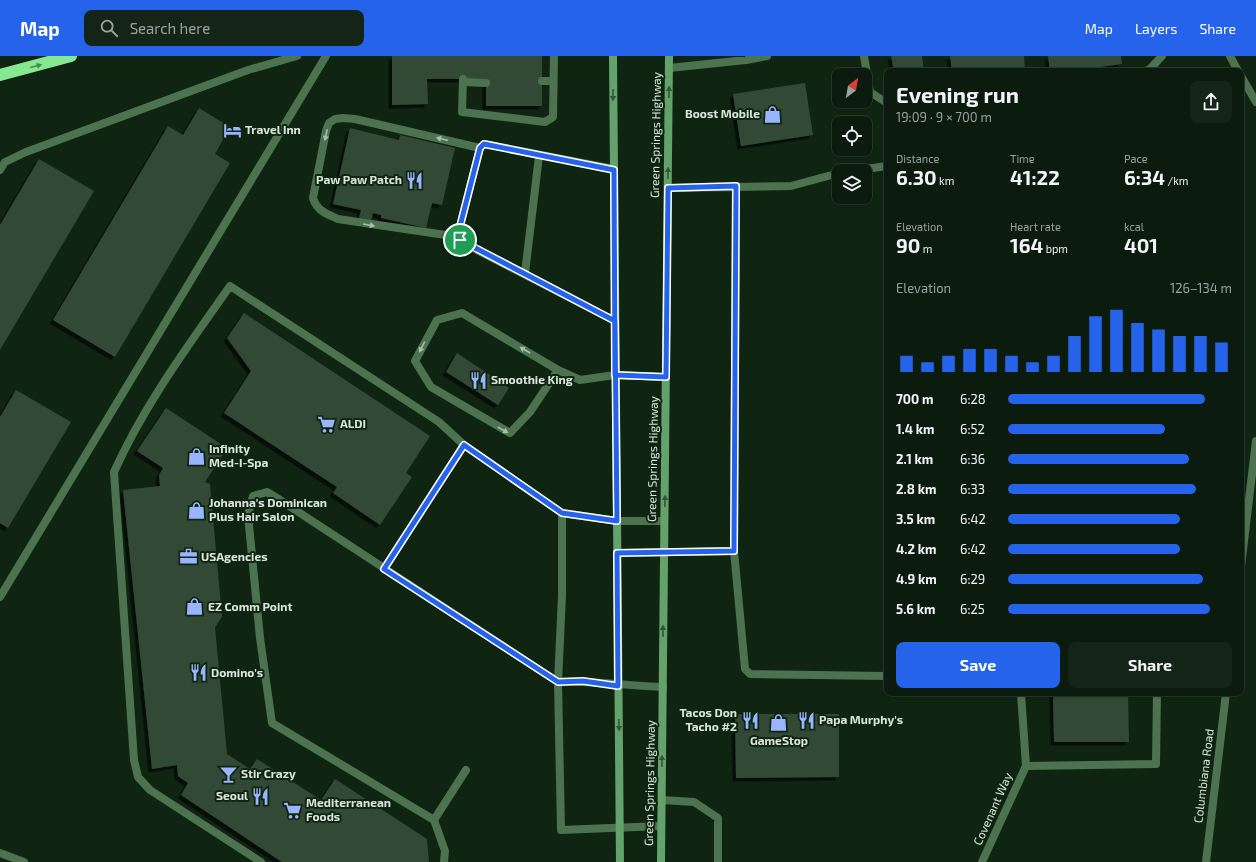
<!DOCTYPE html>
<meta charset="utf-8">
<style>
:root{--surface:#0b1c0e;--page:#142517;--text:#f1f3f6;--muted:#9aa19e;--line:#2b3a2e;--accent:#2563eb}
body{margin:0;font-family:"Exo 2",sans-serif;background:var(--page);color:var(--text);height:100vh;display:flex;flex-direction:column;font-size:15px;white-space:nowrap}
*{box-sizing:border-box;margin:0}
p{font-size:13px;color:var(--muted)}
.icon{flex:none;width:22px;height:22px;fill:none;stroke:currentColor;stroke-width:2;stroke-linecap:round;stroke-linejoin:round}
.map{position:relative;flex:1;overflow:hidden}
.panel{position:absolute;left:884px;top:12px;width:360px;height:628px;display:flex;flex-direction:column;background:var(--surface);border-radius:8px;box-shadow:0 1px 3px #0004,0 0 0 1px var(--line)}
.panel>*{flex:none}
.needle{width:26px;rotate:31deg}
.tools{position:absolute;left:832px;top:12px;display:grid;gap:8px}
.tools a{display:grid;place-items:center;width:40px;height:40px;border-radius:8px;background:var(--surface);box-shadow:0 1px 3px #0004,0 0 0 1px var(--line);font-size:20px}
.pin{position:absolute;display:grid;place-items:center;width:34px;height:34px;color:#fff;margin:-17px;border:2px solid #fff;border-radius:50%;box-shadow:0 1px 4px #0007}
.round{display:grid;place-items:center;flex:none;width:42px;height:42px;border-radius:8px;background:var(--page)}
.headline{display:flex;align-items:center;justify-content:space-between;height:68px;padding:0 12px}
h1{font-size:22px;font-weight:700;line-height:30px}
.metrics{display:grid;grid-template-columns:repeat(3,1fr);gap:6px;height:68px;padding:4px 12px}
.metrics div{display:grid;align-content:center}
.metrics b{font-size:20px;font-weight:700}
.metrics small{font-size:11px;font-weight:400}
.metrics p{font-size:11px}
.chart{height:112px;padding:8px 12px}
.chart p{display:flex;justify-content:space-between}
.chart svg{width:100%;height:72px;margin-top:4px;stroke:var(--accent);stroke-width:6}
.action{display:flex;gap:8px;margin-top:auto;padding:8px 12px}
.action a{flex:1;height:46px;border-radius:8px;background:var(--accent);color:#fff;font-size:16px;font-weight:700;line-height:46px;text-align:center}
.action a+a{background:var(--page);color:var(--text)}
ul{padding:0 12px;list-style:none;font-size:13px}
li{display:grid;grid-template-columns:64px 48px 1fr;align-items:center;height:30px}
li i{height:10px;border-radius:5px;background:var(--accent)}
header{display:flex;align-items:center;gap:24px;box-sizing:border-box;height:56px;padding:0 20px;background:var(--accent);color:#fff}
header strong{font-size:19px}
nav{display:flex;gap:22px;margin-inline-start:auto;font-size:14px}
.search{width:280px;height:36px;background:var(--page);display:flex;align-items:center;gap:10px;box-sizing:border-box;padding:0 14px;border-radius:8px;color:var(--muted);font-size:15px}
.map>svg:first-child{display:block}
.building{fill:#324934;filter:url(#shadow)}
.lines{fill:none;stroke-linecap:round;stroke-linejoin:round}
.service{stroke:#4d7250;stroke-width:8}
.minor{stroke:#4d7250;stroke-width:8}
.secondary{stroke:#64a26b;stroke-width:8}
.motorway{stroke:#86e992;stroke-width:12}
.oneway{fill:#4a8752}
.oneway2{fill:#315736}
.oneway3{fill:#a7bda9}
.route-casing{stroke:#fff;stroke-width:8}
.route{stroke:#2563eb;stroke-width:5}
.labels{text-anchor:middle;stroke-width:4;stroke-linejoin:round;paint-order:stroke}
.poi-label{font-size:12px;font-weight:bold;fill:#d8e6d9;stroke:#0f2512;text-anchor:start}
.street-label{font-size:12px;fill:#d8e6d9;stroke:#0f2512}
</style>
<header>
<strong>Map</strong>
<div class="search"><svg class="icon" aria-label="search" viewBox="0 0 24 24"><circle cx="10" cy="10" r="6"/><path d="M15 15l6 6"/></svg>Search here</div>
<nav><a>Map</a><a>Layers</a><a>Share</a></nav>
</header>
<div class="map">
<svg width="1256" height="806" viewBox="0 0 1256 806">
<defs>
<filter id="shadow"><feDropShadow dx="-3.5" dy="3.5" stdDeviation="0" flood-color="#0009"/></filter>
</defs>
<rect width="100%" height="100%" fill="#0f2512"/>
<!-- building -->
<path class="building" d="M392,0H542V50H486V23H427L428,48L392,49Z
M891,0H922L924,15H894Z
M950,0H1024L1025,15H952Z
M1048,0H1121L1122,8L1072,15H1050Z
M805,27L813,79L741,90L733,38Z
M199,52L230,71L215,98L230,107L115,301L53,264L168,70L183,79Z
M350,72L399,84L400,79L455,92L442,149L432,147L426,172L381,162V159L373,157L371,165L359,162L361,154L333,148Z
M39,103L94,135L0,294V169Z
M244,257L430,380L406,417L412,421L380,469L333,437L337,431L224,357L251,315L227,282Z
M457,297L509,332L498,349L446,316Z
M16,334L71,366L8,472L0,467V361Z
M166,352L227,392L205,426L210,428L222,561L215,571L227,698L250,713L257,703L321,744L335,723L427,783L429,806H282L181,739L188,727L178,720L177,709L152,713L123,434L160,430L159,419L163,412L137,395Z
M1053,637H1128L1129,686H1054Z
M735,658H839V721L736,722Z"/>
<g class="lines">
<!-- service -->
<path class="service" d="M669,12L746,4L767,0
M463,23L462,56L545,66L553,61L554,0
M542,25H553
M463,26L486,27
M614,113L484,88L480,92L458,178L460,184L469,190L615,265
M0,114L5,106L26,96L248,14L297,0
M852,115L887,110
M736,130L734,495L745,613L750,618L887,620
M668,132L791,130L839,117
M459,181L338,163C327,158 317,155 313,142L326,75L329,67L335,63L343,62L355,63L480,92
M525,217L539,100
M558,314L530,356L510,377L431,331L415,305L437,264L462,257L558,314L580,324L615,319
M617,497L734,495
M384,513L464,389L562,457
M0,541L326,0
M663,631C628,630 593,624 558,626L562,540V457L617,465H664
M1021,637L1026,710L1156,708L1157,637
M662,744L694,746L718,762V806
M434,764L272,667L260,582L248,459L253,440L267,436L280,444L558,626L561,774L661,770
M261,806L150,734L138,721L134,704L114,416C144,349 188,290 230,230L439,366L464,389
M444,806L445,795L434,764L466,714"/>
<!-- minor -->
<path class="minor" d="M864,0L870,36L887,47
M1230,0L1238,15
M1145,15L1149,14L1162,0
M1241,20L1256,46
M1241,510L1256,385
M0,797L24,806
M982,806L1026,710
M1206,806L1226,637"/>
<!-- secondary -->
<path class="secondary" d="M613,0L620,806
M615,319L666,321
M661,806L669,0"/>
<!-- motorway -->
<path class="motorway" d="M0,19L71,0"/>
</g>
<!-- one-way arrows -->
<defs><path id="oneway-solid" d="M-6-.8H1V-3.2L6.5 0L1 3.2V.8H-6Z"/></defs>
<use class="oneway" href="#oneway-solid" transform="translate(36 10) rotate(-14)"/>
<g class="oneway2">
<use href="#oneway-solid" transform="translate(669 36) rotate(-89)"/>
<use href="#oneway-solid" transform="translate(613 39) rotate(90)"/>
<use href="#oneway-solid" transform="translate(668 117) rotate(-89)"/>
<use href="#oneway-solid" transform="translate(665 445) rotate(-89)"/>
<use href="#oneway-solid" transform="translate(663 575) rotate(-90)"/>
<use href="#oneway-solid" transform="translate(619 669) rotate(89)"/>
<use href="#oneway-solid" transform="translate(662 705) rotate(-90)"/>
</g>
<g class="oneway3">
<use href="#oneway-solid" transform="translate(326 79) rotate(102)"/>
<use href="#oneway-solid" transform="translate(442 83) rotate(-167)"/>
<use href="#oneway-solid" transform="translate(369 169) rotate(10)"/>
<use href="#oneway-solid" transform="translate(422 291) rotate(118)"/>
<use href="#oneway-solid" transform="translate(525 294) rotate(-150)"/>
<use href="#oneway-solid" transform="translate(503 374) rotate(30)"/>
</g>
<g class="lines">
<defs>
<path id="route" d="M460,184L615,265L617,465L562,457L464,389L384,513L558,626L583,625L618,630L617,497L734,495L736,130L668,132L666,321L615,319L614,114L484,88L480,92L458,178L460,184"/>
</defs>
<!-- route casing -->
<use href="#route" class="route-casing"/>
<!-- route -->
<use href="#route" class="route"/>
</g>
<!-- icons -->
<defs>
<symbol id="shop-bare" viewBox="-9 -9 18 18"><path d="M-5-2.5h2.3a2.7 3.5 0 0 1 5.4 0H5L5.5 6h-11ZM-1.5-2.5h3a1.5 2.3 0 0 0-3 0Z" fill="#99b5fd" stroke="#0f2512" stroke-width="2.5" paint-order="stroke"/></symbol>
<symbol id="hotel-bare" viewBox="-9 -9 18 18"><path d="M-6-4.5h1.5V1H6V5H4.5V3h-9V5H-6ZM-4 0a1.8 1.8 0 1 1 3.6 0ZM.5 0V-2.5h3Q6-2.5 6 0Z" fill="#99b5fd" stroke="#0f2512" stroke-width="2.5" paint-order="stroke"/></symbol>
<symbol id="restaurant-bare" viewBox="-9 -9 18 18"><path d="M-5-6h1v4h1v-4h1v4h1v-4h1v5L-1.5 .5V6h-2V.5L-5-1ZM5-6V6H3V1.5H1.5Q1.5-4 5-6Z" fill="#99b5fd" stroke="#0f2512" stroke-width="2.5" paint-order="stroke"/></symbol>
<symbol id="supermarket-bare" viewBox="-9 -9 18 18"><path d="M-6-5.5h2.5l.6 2H6L4.5 2H-2.5L-4.4-4H-6ZM-1.5 3.2a1.3 1.3 0 1 0 .1 0ZM3 3.2a1.3 1.3 0 1 0 .1 0Z" fill="#99b5fd" stroke="#0f2512" stroke-width="2.5" paint-order="stroke"/></symbol>
<symbol id="office-bare" viewBox="-9 -9 18 18"><path d="M-6-3h4V-5.5h4V-3h4V5H-6ZM-1-4.5V-3h2v-1.5ZM-6 0V1H6V0Z" fill="#99b5fd" stroke="#0f2512" stroke-width="2.5" paint-order="stroke"/></symbol>
<symbol id="bar-bare" viewBox="-9 -9 18 18"><path d="M-6-5H6L.8 .8V4.5H3.5V6h-7V4.5H-.8V.8Z" fill="#99b5fd" stroke="#0f2512" stroke-width="2.5" paint-order="stroke"/></symbol>
</defs>
<g fill-rule="evenodd">
<use href="#shop-bare" x="760" y="46" width="25" height="25"/>
<use href="#hotel-bare" x="220" y="62" width="25" height="25"/>
<use href="#restaurant-bare" x="402" y="112" width="25" height="25"/>
<use href="#restaurant-bare" x="466" y="312" width="25" height="25"/>
<use href="#supermarket-bare" x="314" y="356" width="25" height="25"/>
<use href="#shop-bare" x="184" y="388" width="25" height="25"/>
<use href="#shop-bare" x="184" y="442" width="25" height="25"/>
<use href="#office-bare" x="176" y="488" width="25" height="25"/>
<use href="#shop-bare" x="182" y="538" width="25" height="25"/>
<use href="#restaurant-bare" x="186" y="604" width="25" height="25"/>
<use href="#restaurant-bare" x="738" y="652" width="25" height="25"/>
<use href="#restaurant-bare" x="794" y="652" width="25" height="25"/>
<use href="#shop-bare" x="766" y="654" width="25" height="25"/>
<use href="#bar-bare" x="216" y="706" width="25" height="25"/>
<use href="#restaurant-bare" x="248" y="728" width="25" height="25"/>
<use href="#supermarket-bare" x="280" y="742" width="25" height="25"/>
</g>
<g class="labels">
<!-- poi labels -->
<g class="poi-label">
<text x="760" y="62" text-anchor="end">Boost Mobile</text>
<text x="245" y="78">Travel Inn</text>
<text x="402" y="128" text-anchor="end">Paw Paw Patch</text>
<text x="491" y="328">Smoothie King</text>
<text x="340" y="372">ALDI</text>
<text x="209" y="397">Infinity<tspan x="209" dy="14">Med-I-Spa</tspan></text>
<text x="209" y="451">Johanna's Dominican<tspan x="209" dy="14">Plus Hair Salon</tspan></text>
<text x="201" y="505">USAgencies</text>
<text x="208" y="555">EZ Comm Point</text>
<text x="211" y="621">Domino's</text>
<text x="737" y="661" text-anchor="end">Tacos Don<tspan x="737" dy="14">Tacho #2</tspan></text>
<text x="819" y="668">Papa Murphy's</text>
<text x="779" y="689" text-anchor="middle">GameStop</text>
<text x="241" y="722">Stir Crazy</text>
<text x="248" y="744" text-anchor="end">Seoul</text>
<text x="306" y="751">Mediterranean<tspan x="306" dy="14">Foods</tspan></text>
</g>
<!-- street labels -->
<g class="street-label">
<text transform="translate(656 79) rotate(-89)" y="4">Green Springs Highway</text>
<text transform="translate(653 403) rotate(-89)" y="4">Green Springs Highway</text>
<text transform="translate(1204 720) rotate(-83)" y="4">Columbiana Road</text>
<text transform="translate(650 727) rotate(-89)" y="4">Green Springs Highway</text>
<text transform="translate(993 753) rotate(-66)" y="4">Covenant Way</text>
</g>
</g>
</svg>
<div class="tools">
<a><svg class="needle" viewBox="-14 -14 28 28"><path d="M0-13l5 13h-10z" fill="#e53935"/><path d="M0 13l5-13h-10z" fill="#9aa19e"/></svg></a>
<a><svg class="icon" aria-label="locate" viewBox="0 0 24 24"><circle cx="12" cy="12" r="6"/><path d="M12 2v4M12 18v4M2 12h4M18 12h4"/></svg></a>
<a><svg class="icon" aria-label="layers" viewBox="0 0 24 24"><path d="M12 4l9 5-9 5-9-5zM3 14l9 5 9-5"/></svg></a>
</div>
<div class="pin" style="left:460px;top:184px;background:#1e9e55"><svg class="icon" aria-label="arrive" viewBox="0 0 24 24"><path d="M6 21V4h12l-3 4 3 4H6"/></svg></div>
<section class="panel">
<div class="headline"><div><h1>Evening run</h1><p>19:09 · 9 × 700 m</p></div><a class="round"><svg class="icon" aria-label="share" viewBox="0 0 24 24"><path d="M12 15V3M7 8l5-5 5 5M5 13v7h14v-7"/></svg></a></div>
<div class="metrics">
<div><p>Distance</p><b>6.30<small> km</small></b></div>
<div><p>Time</p><b>41:22</b></div>
<div><p>Pace</p><b>6:34<small> /km</small></b></div>
</div>
<div class="metrics">
<div><p>Elevation</p><b>90<small> m</small></b></div>
<div><p>Heart rate</p><b>164<small> bpm</small></b></div>
<div><p>kcal</p><b>401</b></div>
</div>
<div class="chart"><p><span>Elevation</span>126–134 m</p>
<svg viewBox="0 0 160 44" preserveAspectRatio="none"><path d="M5 44V34M15 44V38M25 44V34M35 44V30M45 44V30M55 44V34M65 44V38M75 44V34M85 44V22M95 44V10M105 44V6M115 44V14M125 44V18M135 44V22M145 44V22M155 44V26"/></svg>
</div>
<ul>
<li><b>700 m</b>6:28<i style="width:88%"></i></li>
<li><b>1.4 km</b>6:52<i style="width:70%"></i></li>
<li><b>2.1 km</b>6:36<i style="width:81%"></i></li>
<li><b>2.8 km</b>6:33<i style="width:84%"></i></li>
<li><b>3.5 km</b>6:42<i style="width:77%"></i></li>
<li><b>4.2 km</b>6:42<i style="width:77%"></i></li>
<li><b>4.9 km</b>6:29<i style="width:87%"></i></li>
<li><b>5.6 km</b>6:25<i style="width:90%"></i></li>
</ul>
<div class="action"><a>Save</a><a>Share</a></div>
</section>
</div>
